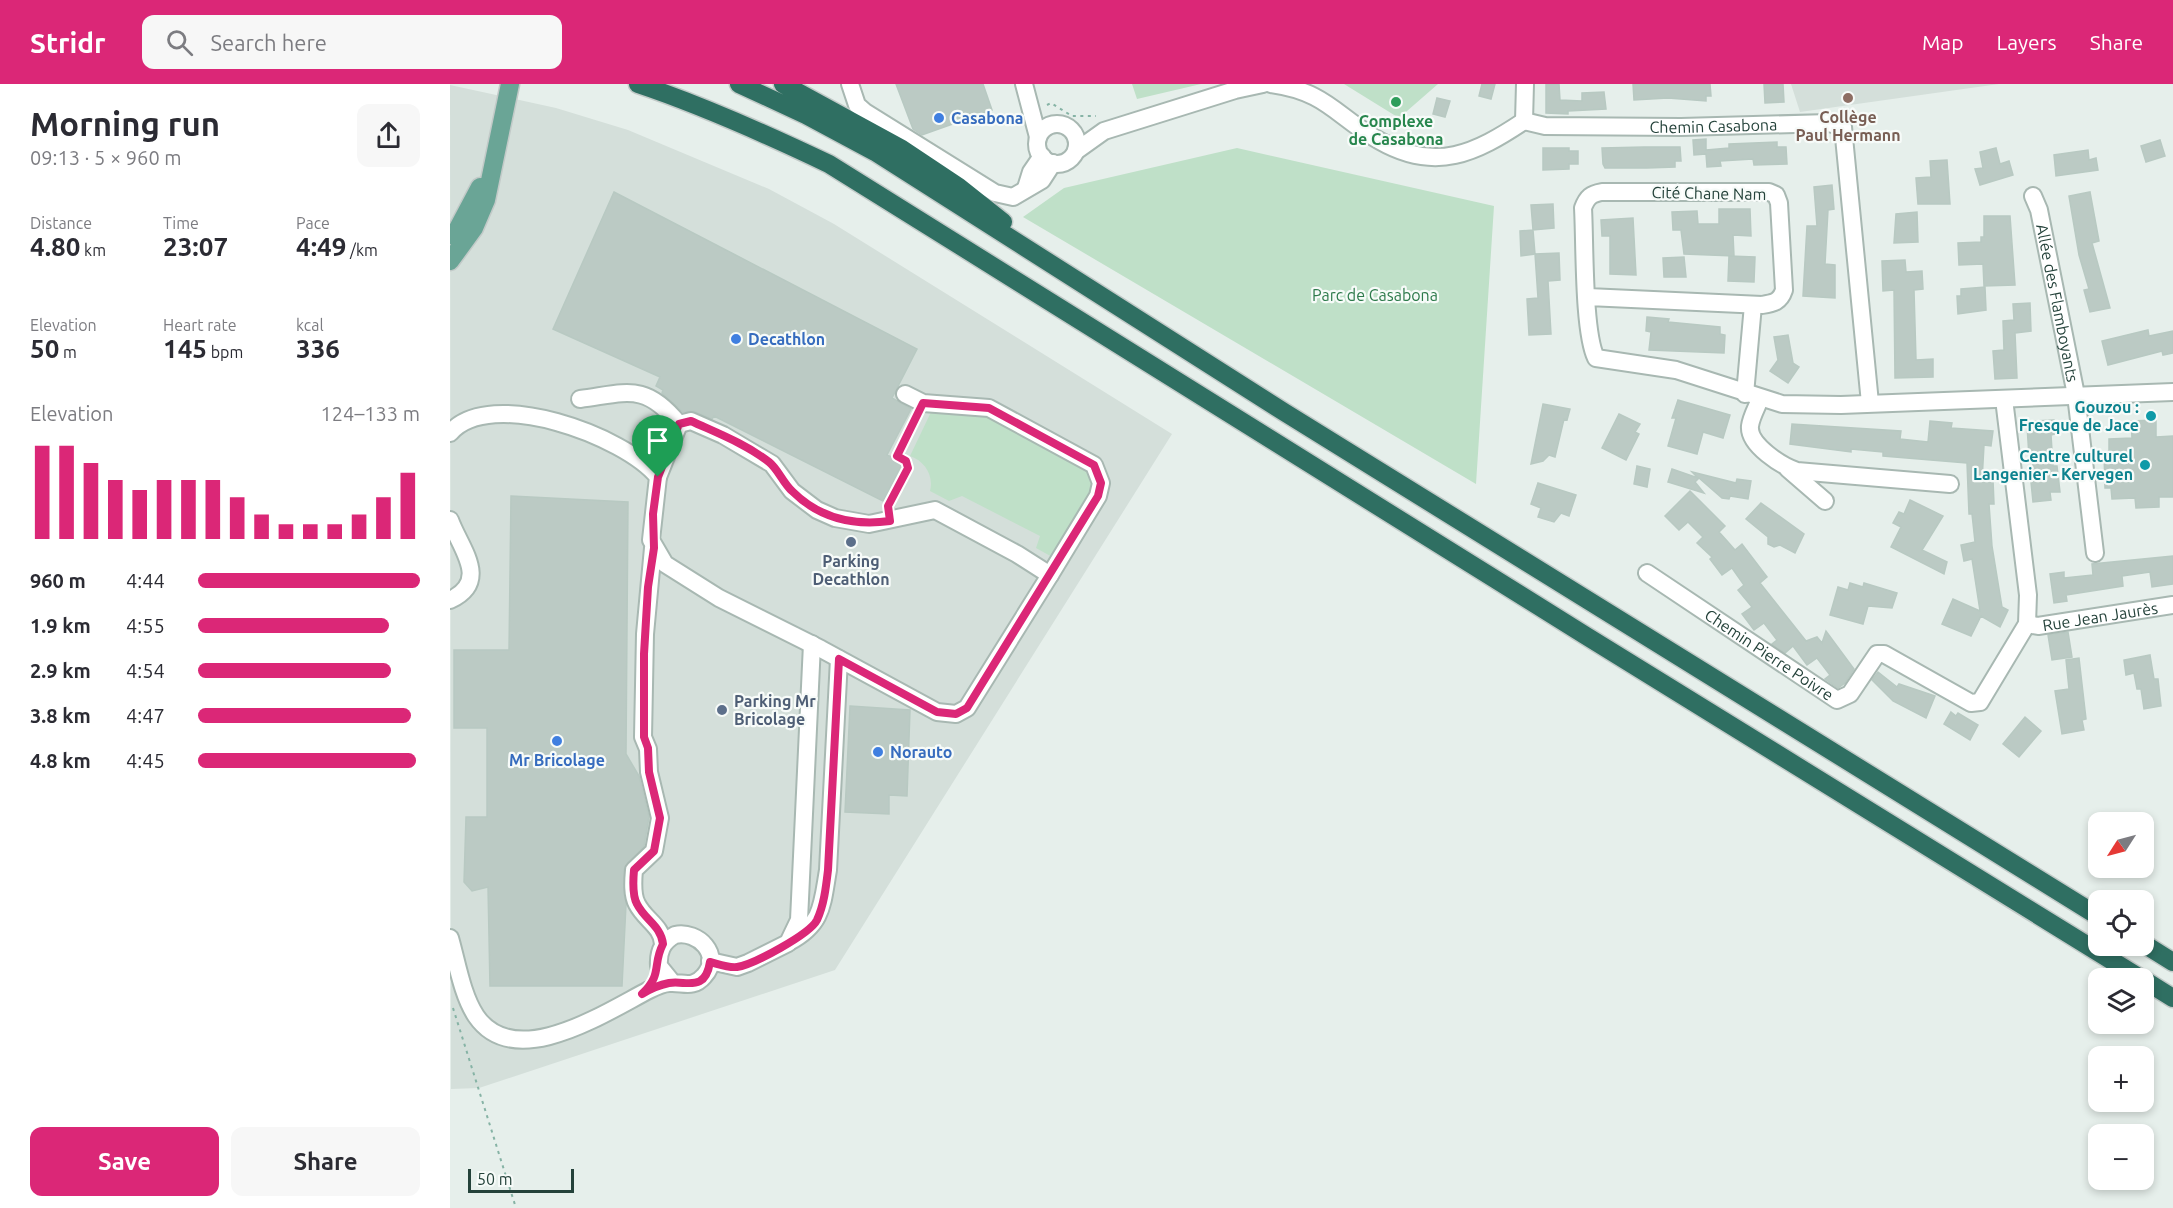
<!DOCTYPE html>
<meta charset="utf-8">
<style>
:root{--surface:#fff;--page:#f7f7f7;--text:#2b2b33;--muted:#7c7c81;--accent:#db2777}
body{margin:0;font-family:Ubuntu,sans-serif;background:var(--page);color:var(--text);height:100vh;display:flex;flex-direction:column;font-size:22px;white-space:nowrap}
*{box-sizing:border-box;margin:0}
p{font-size:20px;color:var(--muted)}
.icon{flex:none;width:33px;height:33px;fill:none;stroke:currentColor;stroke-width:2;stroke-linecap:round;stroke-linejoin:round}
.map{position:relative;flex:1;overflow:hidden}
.details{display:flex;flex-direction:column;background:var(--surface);width:450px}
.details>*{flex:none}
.needle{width:39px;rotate:234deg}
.buttons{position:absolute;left:1638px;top:728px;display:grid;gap:12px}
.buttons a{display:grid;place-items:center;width:66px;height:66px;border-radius:12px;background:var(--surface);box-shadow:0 3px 9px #0003;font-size:30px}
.scale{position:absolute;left:18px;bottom:15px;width:106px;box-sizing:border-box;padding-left:6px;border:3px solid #24423a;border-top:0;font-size:16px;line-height:21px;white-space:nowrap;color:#24423a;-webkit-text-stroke:4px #f7fbf9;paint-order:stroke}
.pin{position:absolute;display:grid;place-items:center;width:51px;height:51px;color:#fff;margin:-62px -26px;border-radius:50% 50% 50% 0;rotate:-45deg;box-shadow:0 0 6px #0007}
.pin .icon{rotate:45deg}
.round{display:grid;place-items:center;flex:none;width:63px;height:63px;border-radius:12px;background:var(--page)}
.overview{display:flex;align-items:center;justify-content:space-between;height:102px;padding:0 30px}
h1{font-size:33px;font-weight:700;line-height:45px}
.stats{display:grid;grid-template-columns:repeat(3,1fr);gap:9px;height:102px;padding:6px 30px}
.stats div{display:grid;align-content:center}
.stats b{font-size:26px;font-weight:700}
.stats small{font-size:16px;font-weight:400}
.stats p{font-size:16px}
.chart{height:168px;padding:12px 30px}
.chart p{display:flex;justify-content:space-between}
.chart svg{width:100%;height:108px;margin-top:6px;stroke:var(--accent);stroke-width:6}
.button{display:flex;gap:12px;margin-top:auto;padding:12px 30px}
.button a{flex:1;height:69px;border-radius:12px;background:var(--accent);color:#fff;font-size:24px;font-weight:700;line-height:69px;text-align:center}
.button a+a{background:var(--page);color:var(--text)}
ul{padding:0 30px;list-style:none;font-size:20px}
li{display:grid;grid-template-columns:96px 72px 1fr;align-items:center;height:45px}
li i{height:15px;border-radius:8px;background:var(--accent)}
header{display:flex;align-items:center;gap:36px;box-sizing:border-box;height:84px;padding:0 30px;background:var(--accent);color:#fff}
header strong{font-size:28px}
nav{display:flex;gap:33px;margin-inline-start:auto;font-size:21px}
.search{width:420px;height:54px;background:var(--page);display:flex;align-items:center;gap:15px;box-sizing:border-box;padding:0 21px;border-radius:12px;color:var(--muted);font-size:22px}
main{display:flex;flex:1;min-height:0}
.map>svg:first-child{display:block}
.built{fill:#d4dfda}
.green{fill:#bfe0c8}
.building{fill:#bbcac4;stroke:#b8c9c2;stroke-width:1.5}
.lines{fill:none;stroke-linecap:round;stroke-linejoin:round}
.minor-casing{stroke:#a8b8b2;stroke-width:20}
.major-casing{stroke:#c2cac8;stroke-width:21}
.highway-casing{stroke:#c2cac8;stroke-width:21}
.path{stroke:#86b3a5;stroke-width:2;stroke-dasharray:3 4.5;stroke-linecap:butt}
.minor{stroke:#fff;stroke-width:16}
.major{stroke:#6aa596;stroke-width:18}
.highway{stroke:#2f6f62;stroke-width:18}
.route-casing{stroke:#fff;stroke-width:12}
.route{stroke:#db2777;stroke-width:8}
.education-dot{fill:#8d6e63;stroke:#f7fbf9;stroke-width:2}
.leisure-dot{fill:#2e9e5b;stroke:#f7fbf9;stroke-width:2}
.shop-dot{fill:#3f7fe0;stroke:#f7fbf9;stroke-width:2}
.culture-dot{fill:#0f9aa8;stroke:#f7fbf9;stroke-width:2}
.service-dot{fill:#5c6f8a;stroke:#f7fbf9;stroke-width:2}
.labels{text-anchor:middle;stroke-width:4.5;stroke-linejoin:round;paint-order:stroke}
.education-label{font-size:16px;font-weight:bold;fill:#785e54;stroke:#f7fbf9}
.shop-label{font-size:16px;font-weight:bold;fill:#366cbe;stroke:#f7fbf9;text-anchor:start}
.leisure-label{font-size:16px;font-weight:bold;fill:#27864d;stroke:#f7fbf9}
.street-label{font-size:16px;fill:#24423a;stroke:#f7fbf9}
.park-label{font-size:16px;fill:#2d7a4b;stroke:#f7fbf9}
.culture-label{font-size:16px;font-weight:bold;fill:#0d838f;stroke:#f7fbf9;text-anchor:end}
.service-label{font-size:16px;font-weight:bold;fill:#4e5e75;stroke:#f7fbf9}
</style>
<header>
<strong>Stridr</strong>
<div class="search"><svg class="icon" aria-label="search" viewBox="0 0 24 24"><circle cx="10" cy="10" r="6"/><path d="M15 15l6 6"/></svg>Search here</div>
<nav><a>Map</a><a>Layers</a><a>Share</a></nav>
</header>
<main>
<section class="details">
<div class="overview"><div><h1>Morning run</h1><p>09:13 · 5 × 960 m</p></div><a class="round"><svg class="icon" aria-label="share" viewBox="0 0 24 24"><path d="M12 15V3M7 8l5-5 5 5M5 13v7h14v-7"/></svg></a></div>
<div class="stats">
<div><p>Distance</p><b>4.80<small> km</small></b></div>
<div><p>Time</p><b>23:07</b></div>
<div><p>Pace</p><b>4:49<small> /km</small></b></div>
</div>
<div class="stats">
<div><p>Elevation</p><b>50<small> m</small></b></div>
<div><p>Heart rate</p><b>145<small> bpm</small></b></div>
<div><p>kcal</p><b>336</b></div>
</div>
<div class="chart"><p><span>Elevation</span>124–133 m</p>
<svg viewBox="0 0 160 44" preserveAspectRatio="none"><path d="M5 44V6M15 44V6M25 44V13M35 44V20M45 44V24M55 44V20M65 44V20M75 44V20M85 44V27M95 44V34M105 44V38M115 44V38M125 44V38M135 44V34M145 44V27M155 44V17"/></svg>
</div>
<ul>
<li><b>960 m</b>4:44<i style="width:100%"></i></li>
<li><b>1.9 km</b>4:55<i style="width:86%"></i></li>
<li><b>2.9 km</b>4:54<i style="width:87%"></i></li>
<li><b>3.8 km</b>4:47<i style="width:96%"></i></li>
<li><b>4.8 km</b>4:45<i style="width:98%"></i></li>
</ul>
<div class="button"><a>Save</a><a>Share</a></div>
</section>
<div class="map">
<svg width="1723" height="1124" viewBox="0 0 1723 1124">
<rect width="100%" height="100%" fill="#e6efeb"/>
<!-- built -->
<path class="built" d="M1341,0H1549L1350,28Z
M0,1L106,24L178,46L319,105L384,140L722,350L385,886L29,1004L1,1005Z"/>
<!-- green -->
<path class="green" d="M682,0H751L687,15Z
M894,0H988L949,34Z
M787,64L1044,122L1026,400L573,133L614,104Z
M482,326L516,332L528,328L545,330L653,396L604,474L586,464L590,452L512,412L499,417L480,407C484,392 475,377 460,372Z"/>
<!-- building -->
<path class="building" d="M446,0H533L542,26L472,51L463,45Z
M1032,0H1045L1041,15L1029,12Z
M1096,0H1109L1110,16L1132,17V9L1154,8L1156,25L1118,27V30L1096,29Z
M1183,0H1260L1261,12H1256V17L1218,14L1184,16Z
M1314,0H1333L1334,18L1315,19Z
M987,14L1000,17L995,33L983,30Z
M1256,55V66L1279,64V60L1327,58V63H1336L1337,80L1304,81L1303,75L1270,77L1271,82L1257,83L1256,70L1244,71L1243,56Z
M1710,56L1715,72L1696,78L1691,62Z
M1194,63H1230L1231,77H1225V83L1197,84H1155L1153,80L1152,64Z
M1093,64H1119V67H1128V80H1119V85L1093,86Z
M1546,64L1550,80L1559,77L1563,91L1530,101L1525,85L1533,84L1530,68Z
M1638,66L1639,76L1646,74L1648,86L1606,92L1604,71Z
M1497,76L1500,120H1468L1466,94L1481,93L1480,77Z
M1382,101L1384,125L1378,126L1375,180L1385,181V214L1353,212L1357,142H1367L1364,103Z
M164,108L467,265L442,314L461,325L437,371L453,378L433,417L264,332L262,335L244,327L233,328L212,309L213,306L206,302L210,293L103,245Z
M1640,108L1649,157L1642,159L1660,224L1640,228L1634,206L1639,205L1629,171L1619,112Z
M1103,120L1104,144L1083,146L1081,121Z
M1269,125H1300L1301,152L1283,151L1284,172L1234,170L1231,146H1223L1222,128L1247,127L1248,140H1269Z
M1467,128L1468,158L1444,159L1446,130Z
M1534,132H1560L1565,201L1534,202L1533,180L1509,181L1508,159L1531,158V153H1534Z
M1183,134L1186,191L1160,190V152H1152L1151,136Z
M1083,146L1085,170L1071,172L1070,147Z
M1109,169L1110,196L1098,197L1101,250L1079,251L1077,215L1088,214L1085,170Z
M1279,172L1305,173L1304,198L1278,197Z
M1234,173L1236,193H1214L1213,174Z
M1455,176L1456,188L1472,187L1473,205L1464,206L1466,276L1483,275V293L1445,294L1444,206L1433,207L1432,177Z
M1535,203L1536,226L1508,230L1507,212H1511V205Z
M1580,219L1581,247L1565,249L1567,294L1545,295L1543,267L1554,266L1553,237L1564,236L1563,220Z
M1197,233L1219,235L1218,238L1270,243V250L1275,251L1274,269L1199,266L1201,248L1196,247Z
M1698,246L1699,252L1723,247V269L1713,271L1712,267L1658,281L1652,257Z
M1338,251L1343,279L1349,283L1338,299L1320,287L1328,276L1324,253Z
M1228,316L1280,331L1273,354L1253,348L1247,370L1218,362L1226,334H1222Z
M1093,320L1120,325L1117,336L1114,335L1105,373L1099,371L1093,377L1081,380Z
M1169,330L1190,340L1185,348L1189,350L1176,376L1152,364Z
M1604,336L1605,350L1601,351L1603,382H1607L1610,408H1600L1601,416L1583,418L1581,398L1585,397L1582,373H1579L1577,341L1585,340L1584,337Z
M1706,336V353L1723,352V413H1709V423L1686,424L1685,414L1662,415L1661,404H1655L1654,369L1659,368V355L1682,354L1681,337Z
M1480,337L1502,339L1501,344L1543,347L1541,362L1534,361L1532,397L1543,396L1544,420H1539L1542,462L1552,523L1558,526L1550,543L1531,532L1521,552L1492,540L1503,515L1530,527L1522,475L1514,477L1511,461L1525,458L1522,430H1519L1517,379L1433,372V368L1401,365V368L1340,360L1342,340L1451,347L1450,355L1478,358Z
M1187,382L1200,385L1197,403L1184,400Z
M1222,385L1248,394L1242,388L1286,399L1287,395L1301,397L1298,415L1280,412L1279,415L1272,414L1249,394L1245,398L1254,409L1218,398Z
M1088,399L1126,411L1119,432L1111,429L1104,438L1088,433L1091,424L1081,420Z
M1240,407L1275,442L1269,448L1278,458L1285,466L1292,460L1317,493L1310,499L1356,557L1367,553L1372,559L1376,547L1404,585L1395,599L1388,604L1375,595L1380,591L1367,574L1357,581L1343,562L1335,569L1322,560L1327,556L1314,539L1304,546L1292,530L1302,523L1288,506L1294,501L1282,484L1272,491L1260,475L1262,473L1247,459L1253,453L1238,438L1229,446L1215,432Z
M61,412L178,418L176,670L189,692L199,733L194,762L174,785L176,820L172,902H40L38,803L22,807L14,798L16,733H37V644H4V566H59Z
M1460,416L1493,432L1472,466L1497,478L1494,490L1441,463L1451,443L1443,439L1449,428L1454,430Z
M1311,419L1354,450L1345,469L1330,461L1324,463L1318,460V453L1296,435Z
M1723,472V500L1702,503L1700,488L1672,492L1673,502L1616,511L1617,517L1604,519L1600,490L1614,488V494L1643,491L1642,480Z
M1400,499L1413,503L1414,499L1447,509L1442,524L1418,522L1413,540L1380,531L1388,503L1398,506Z
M1618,548L1622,573L1602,576L1598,551Z
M1700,571L1704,595H1708L1711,622L1694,625L1691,605H1687L1684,589L1676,591L1674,576Z
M1629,574L1636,635L1632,636L1634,646L1612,650L1605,607L1619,605L1616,576Z
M1428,588L1447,603L1449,600L1485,612L1476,634L1443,617L1422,596Z
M400,622L460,626L457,712L439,711V730L395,728Z
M1501,628L1506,632L1508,629L1528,641L1520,656L1494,640Z
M1575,633L1591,647L1569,673L1553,660Z"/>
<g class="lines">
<defs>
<g id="minor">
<path d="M400,0L407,21L415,28L545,109L563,113L592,96L603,79"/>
<path d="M574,0L588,53"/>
<path d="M821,0C878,8 885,32 930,57C986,89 1026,69 1074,37"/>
<path id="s1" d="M1074,37L1095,42L1231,43L1379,39L1393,43L1420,319"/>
<path d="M1074,37L1075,0"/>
<circle cx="607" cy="60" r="20"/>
<path d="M626,67L654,47L785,6L813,0"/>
<path d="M576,104L581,88L592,72"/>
<path id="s2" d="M1583,112L1589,126L1626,311L1645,469"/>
<path d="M1138,213L1312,221C1324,219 1330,218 1334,206L1329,119L1326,111L1319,108H1152C1141,110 1137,113 1133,124C1135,158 1133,247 1146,274L1226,286L1332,320L1391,321L1723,308"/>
<path d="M455,310L473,319L539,324L644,381L651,399L648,412L600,491"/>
<path d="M1295,310L1303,221"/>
<path d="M130,315C177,309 195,298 229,340L208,393"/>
<path d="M1310,315C1307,323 1301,333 1300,342C1298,361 1332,382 1347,387L1500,400"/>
<path d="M0,349C40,302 175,352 208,393L201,456L215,480L269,514L371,565L487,628L506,630L517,624L600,491L567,470L485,426L419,440L385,434L367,426L342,407L322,380L273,351L241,337L229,340"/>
<path d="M1338,385L1375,417"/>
<path d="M0,436C10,464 41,497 0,516"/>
<path d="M203,464L195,550L193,653L198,665L199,688L210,734L204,767L184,786C183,797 182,811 187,820C195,836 212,842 213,860"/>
<path id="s3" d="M1197,489L1387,616L1400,610L1427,570H1434L1521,619L1530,618L1577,540L1578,511L1554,315"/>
<path id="s4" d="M1577,540L1588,542L1723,521"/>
<path d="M0,854C7,878 12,911 26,932C65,989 156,928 199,906C205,903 213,899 220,899C233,898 243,905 254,892C273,871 248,846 225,851C212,858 208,868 209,882L222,898"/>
<path d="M339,858C373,840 372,821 378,786L389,575"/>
<path d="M260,877L287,883L298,879L338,859L349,836L362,560"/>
</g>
<path id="major" d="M4,152L30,103
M0,177L24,144L36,116L60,0"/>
<path id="highway" d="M188,0C254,22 316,50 379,80C816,351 1251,626 1690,894
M289,0L356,31L425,68L834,328L1648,832
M333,0L452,65L509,103L553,138
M1694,860L1723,878
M1694,896L1723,914"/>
</defs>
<!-- minor casing -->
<use href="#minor" class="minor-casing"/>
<!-- major casing -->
<use href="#major" class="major-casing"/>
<!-- highway casing -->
<use href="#highway" class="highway-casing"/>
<!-- path -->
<path class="path" d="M597,21L601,19L622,32H646
M439,420L458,384L456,377L447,372L467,332
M3,924L66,1124"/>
<!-- minor -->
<use href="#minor" class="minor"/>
<!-- major -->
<use href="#major" class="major"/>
<!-- highway -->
<use href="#highway" class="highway"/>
</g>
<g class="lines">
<defs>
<path id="route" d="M473,319L539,324L644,381L651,399L648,412L517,624L506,630L487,628L389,575L378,786C376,803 374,821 367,836C360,850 303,881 287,883C278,884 268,880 260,878C255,909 236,896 219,899C209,901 200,905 192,910C213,890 202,881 213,860C211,842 195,836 187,820C182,811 183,797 184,786L204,767L210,734L199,688L198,664L194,653V570L198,503L204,464L203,430L208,393L229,340L241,337C267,349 296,360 319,378C328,385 333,399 342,407C369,434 403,442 440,437L438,422L458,384L456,377L447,372Z"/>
</defs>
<!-- route casing -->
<use href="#route" class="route-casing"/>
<!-- route -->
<use href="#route" class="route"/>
</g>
<!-- markers -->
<circle class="education-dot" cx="1398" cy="14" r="6"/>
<circle class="leisure-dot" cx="946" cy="18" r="6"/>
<g class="shop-dot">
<circle cx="489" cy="34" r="6"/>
<circle cx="286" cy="255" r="6"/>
<circle cx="107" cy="657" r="6"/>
<circle cx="428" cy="668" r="6"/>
</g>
<g class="culture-dot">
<circle cx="1701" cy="332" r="6"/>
<circle cx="1695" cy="381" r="6"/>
</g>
<g class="service-dot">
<circle cx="401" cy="458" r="6"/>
<circle cx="272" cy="626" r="6"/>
</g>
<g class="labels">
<!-- education labels -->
<g class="education-label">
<text x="1398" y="39">Collège<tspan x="1398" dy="18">Paul Hermann</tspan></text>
</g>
<!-- shop labels -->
<g class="shop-label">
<text x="501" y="40">Casabona</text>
<text x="298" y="261">Decathlon</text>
<text x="440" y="674">Norauto</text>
<text x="107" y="682" text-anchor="middle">Mr Bricolage</text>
</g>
<!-- leisure labels -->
<g class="leisure-label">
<text x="946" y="43">Complexe<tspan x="946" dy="18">de Casabona</tspan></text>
</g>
<!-- street labels -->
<g class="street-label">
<text dy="6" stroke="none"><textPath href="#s1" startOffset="190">Chemin Casabona</textPath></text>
<text transform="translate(1259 109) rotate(1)" y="6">Cité Chane Nam</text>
<text dy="6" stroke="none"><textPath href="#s2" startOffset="110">Allée des Flamboyants</textPath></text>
<text dy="6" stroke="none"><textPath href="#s4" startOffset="74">Rue Jean Jaurès</textPath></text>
<text dy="6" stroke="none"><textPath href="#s3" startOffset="147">Chemin Pierre Poivre</textPath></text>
</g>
<!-- park labels -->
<g class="park-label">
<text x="925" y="217">Parc de Casabona</text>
</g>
<!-- culture labels -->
<g class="culture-label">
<text x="1689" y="329">Gouzou :<tspan x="1689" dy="18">Fresque de Jace</tspan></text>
<text x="1683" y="378">Centre culturel<tspan x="1683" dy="18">Langenier - Kervegen</tspan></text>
</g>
<!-- service labels -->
<g class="service-label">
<text x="401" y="483">Parking<tspan x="401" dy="18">Decathlon</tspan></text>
<text x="284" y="623" text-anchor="start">Parking Mr<tspan x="284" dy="18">Bricolage</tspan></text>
</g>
</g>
</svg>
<div class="buttons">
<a><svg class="needle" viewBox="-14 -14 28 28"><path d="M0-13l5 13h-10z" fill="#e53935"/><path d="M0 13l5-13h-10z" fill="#7c7c81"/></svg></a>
<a><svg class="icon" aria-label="locate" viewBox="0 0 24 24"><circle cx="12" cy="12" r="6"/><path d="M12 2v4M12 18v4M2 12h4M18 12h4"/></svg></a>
<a><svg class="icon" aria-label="layers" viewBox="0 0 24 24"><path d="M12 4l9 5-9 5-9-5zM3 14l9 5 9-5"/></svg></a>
<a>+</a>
<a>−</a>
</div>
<div class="scale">50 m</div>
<div class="pin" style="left:208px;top:393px;background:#1e9e55"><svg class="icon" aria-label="arrive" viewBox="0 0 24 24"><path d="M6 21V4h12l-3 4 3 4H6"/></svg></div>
</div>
</main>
